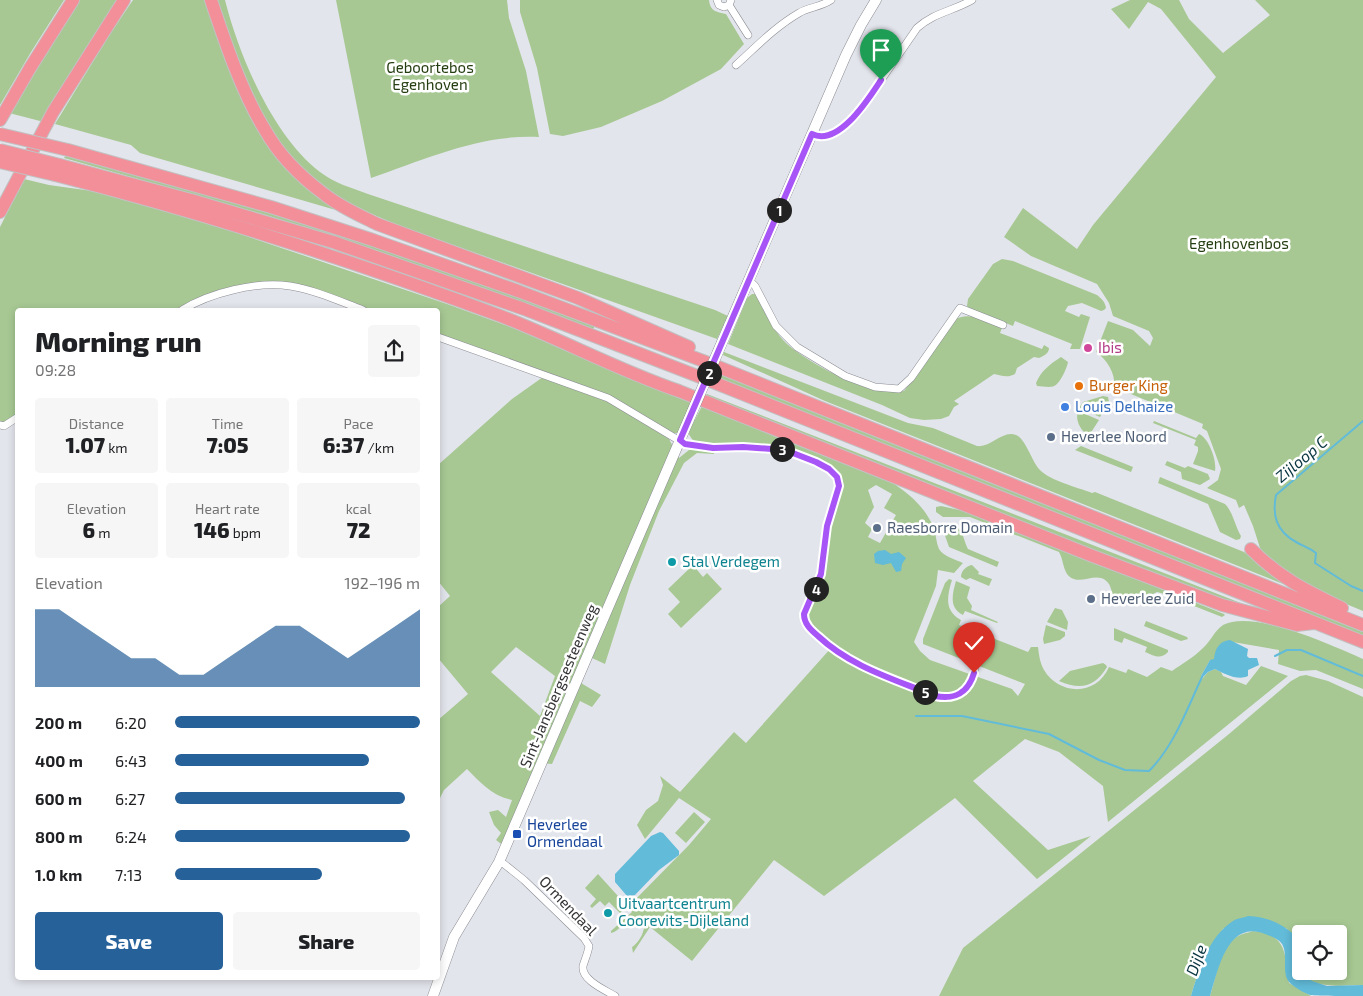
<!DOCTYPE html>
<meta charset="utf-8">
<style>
:root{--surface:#fff;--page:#f6f6f6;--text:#202124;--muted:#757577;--accent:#276199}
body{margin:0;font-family:"Exo 2",sans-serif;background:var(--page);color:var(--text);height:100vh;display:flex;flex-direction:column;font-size:19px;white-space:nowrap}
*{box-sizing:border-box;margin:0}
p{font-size:16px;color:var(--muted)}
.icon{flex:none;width:28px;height:28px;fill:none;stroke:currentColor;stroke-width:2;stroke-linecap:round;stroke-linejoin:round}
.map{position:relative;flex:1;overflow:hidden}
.drawer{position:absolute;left:15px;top:308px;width:425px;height:672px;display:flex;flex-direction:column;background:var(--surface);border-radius:5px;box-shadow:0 2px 8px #0003}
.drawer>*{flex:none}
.tools{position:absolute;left:1292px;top:925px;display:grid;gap:10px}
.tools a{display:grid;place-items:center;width:55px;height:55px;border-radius:5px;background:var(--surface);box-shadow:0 2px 8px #0003;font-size:25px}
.pin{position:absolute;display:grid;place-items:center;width:42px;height:42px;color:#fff;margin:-51px -21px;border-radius:50% 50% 50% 0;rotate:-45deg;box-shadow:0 0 5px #0007}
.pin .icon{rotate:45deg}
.km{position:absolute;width:25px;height:25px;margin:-12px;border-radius:50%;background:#222;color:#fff;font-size:14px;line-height:25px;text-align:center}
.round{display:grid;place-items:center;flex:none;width:52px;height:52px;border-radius:5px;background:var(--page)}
.headline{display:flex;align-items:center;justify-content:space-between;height:85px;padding:0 20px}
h1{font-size:28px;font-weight:800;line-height:38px}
.metrics{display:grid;grid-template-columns:repeat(3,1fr);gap:8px;height:85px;padding:5px 20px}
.metrics div{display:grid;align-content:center;border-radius:5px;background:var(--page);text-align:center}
.metrics b{font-size:21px;font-weight:800}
.metrics small{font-size:14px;font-weight:400}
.metrics p{font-size:14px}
.chart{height:140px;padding:10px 20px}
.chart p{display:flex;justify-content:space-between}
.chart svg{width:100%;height:90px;margin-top:5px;fill:var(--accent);opacity:.7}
.button{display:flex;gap:10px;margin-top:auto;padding:10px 20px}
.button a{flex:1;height:58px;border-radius:5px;background:var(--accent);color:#fff;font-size:20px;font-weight:800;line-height:58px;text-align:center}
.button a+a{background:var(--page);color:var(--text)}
ul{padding:0 20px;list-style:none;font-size:16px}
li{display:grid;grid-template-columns:80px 60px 1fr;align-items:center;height:38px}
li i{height:12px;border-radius:6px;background:var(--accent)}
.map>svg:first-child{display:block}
.green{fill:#a7c893;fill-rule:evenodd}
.water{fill:#61bbd9}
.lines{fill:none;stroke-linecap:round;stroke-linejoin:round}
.stream{stroke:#61bbd9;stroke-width:2}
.minor-casing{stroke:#8b8c93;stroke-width:8}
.secondary-casing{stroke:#8b8c93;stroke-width:11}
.motorway-casing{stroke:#c2c2c3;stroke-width:14}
.minor{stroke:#fff;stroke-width:7}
.secondary{stroke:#fff;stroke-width:10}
.motorway{stroke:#f28f99;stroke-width:12}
.secondary-bridge-casing{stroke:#8b8c93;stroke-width:11;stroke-linecap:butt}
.motorway-bridge-casing{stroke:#c2c2c3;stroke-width:14;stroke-linecap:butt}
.secondary-bridge{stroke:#fff;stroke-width:10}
.motorway-bridge{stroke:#f28f99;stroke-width:12}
.route-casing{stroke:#fff;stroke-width:10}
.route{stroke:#a855f7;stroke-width:6}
.hotel-dot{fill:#d1479c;stroke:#fff;stroke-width:2}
.food-dot{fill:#e8710a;stroke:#fff;stroke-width:2}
.shop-dot{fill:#3f7fe0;stroke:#fff;stroke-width:2}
.service-dot{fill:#5c6f8a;stroke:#fff;stroke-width:2}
.culture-dot{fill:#0f9aa8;stroke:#fff;stroke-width:2}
.transit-dot{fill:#1a4fb4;stroke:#fff;stroke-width:2}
.labels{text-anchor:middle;stroke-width:5;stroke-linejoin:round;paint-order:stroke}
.park-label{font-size:15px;fill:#253e11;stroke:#fff}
.hotel-label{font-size:15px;fill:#b23c85;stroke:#fff;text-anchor:start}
.food-label{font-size:15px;fill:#c56008;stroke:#fff;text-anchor:start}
.shop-label{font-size:15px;fill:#366cbe;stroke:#fff;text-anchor:start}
.service-label{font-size:15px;fill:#4e5e75;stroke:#fff;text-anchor:start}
.culture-label{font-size:15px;fill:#0d838f;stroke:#fff;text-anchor:start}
.street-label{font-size:15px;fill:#343437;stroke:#fff}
.transit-label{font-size:15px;fill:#164399;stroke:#fff;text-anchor:start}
.water-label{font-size:16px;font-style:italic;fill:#083440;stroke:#fff}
</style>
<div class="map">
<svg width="1363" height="996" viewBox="0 0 1363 996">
<rect width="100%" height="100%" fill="#e3e5ec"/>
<!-- green -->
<path class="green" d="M0,0H64L31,52L0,105Z
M79,0H119L44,122L9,113Z
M133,0H207L256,123L346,213L140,153L131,145L55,124L108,37Z
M216,0H225C239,56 273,136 320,172C334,183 352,188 368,194L715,310L728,316L717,339L400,226C369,213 336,199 310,177C258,131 239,63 216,0Z
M336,0H507L509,18L526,71L539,137C480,134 426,159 371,178Z
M520,0H709C710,11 716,12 726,14L744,44L721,69L662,101L601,127L563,136L550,134L537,68L520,12Z
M1130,0H1179L1189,19L1223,53L1270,15L1255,0H1363V611L1327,596L1280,568L1261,551L1253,526L1244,505L1239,508L1236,500L1207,488L1218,480L1221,469L1207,431L1202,428L1203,424L1119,389L1116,395H1114C1117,377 1110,362 1096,352L1108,321L1133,330L1150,346L1153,338L1149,331L1113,316L1109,303L1097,284L1031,256L1004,237L1023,208L1077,249L1093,225L1216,77L1161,9L1148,2L1129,29L1111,9Z
M66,155L195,190L373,245L595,325L593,330L372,249L269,216L64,158Z
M24,179L49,185L99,192L196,219L447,304L541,338L691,401L680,430L677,433H673L631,409L438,335V310H369L328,295L274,283L188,303L177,310H18L17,414L1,424L0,423V227Z
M1002,259L1013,261L1097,295C1102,299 1105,302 1106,308L1104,310L1101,311L1082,303L1068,306L1065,311L1079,317L1081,314L1090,317L1080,349H1070L1072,344L1015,321L1013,326L969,308L967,306L968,299L993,264Z
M752,294H756C765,311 773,331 787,344C811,365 871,397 904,391L920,371L954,320C970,310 987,322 1002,328L1000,333L1042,349L1044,345L1049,348C1049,354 1043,356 1039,358L1034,357L1017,368L1015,374C1008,378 1002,376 994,374L954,401L959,404L954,407L949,416L941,419L924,420L910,418L882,405L728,344L747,298Z
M724,352L908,423L933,428L977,446C991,448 1002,430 1016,435C1025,438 1032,461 1039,469C1050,481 1077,487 1092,493L1095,492L1244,552L1293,588L825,401L723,355Z
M1061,357L1068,362C1067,368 1060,384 1054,386C1050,388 1042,386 1037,386L1036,383C1041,371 1050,364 1061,357Z
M716,373L1363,632V636L714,377Z
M543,377L613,404L669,439L679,458L689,450H714V454L697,453L684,463L659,511L630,585L605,664L592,658L581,683L601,695L592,707L580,701L552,764L542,763L505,847L496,840L501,833L494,825L489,812L498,810L506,817L512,800C492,796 480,782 467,769L444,790L438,802V720L468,694L438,658V607L450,596L438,581V465L512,399ZM516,647L555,676L540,716L491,672Z
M707,394L1256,609L1238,607L705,397Z
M1103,396L1108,397L1109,402L1100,417L1079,408L1083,402Z
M702,406L893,483C909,494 924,506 933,526C936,533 936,542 939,549C943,556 956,560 963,563L954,573L938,570L936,586L914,642L920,651L930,660L1012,689L1018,696L1025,684L923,644V639L945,583L949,579L952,580C947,596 944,611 961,620L959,625L1028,652L1031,647H1038C1039,655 1040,663 1044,670C1059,695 1096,697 1109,667L1126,673L1128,669L1147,677L1161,667L1172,671C1182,664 1194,657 1203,648C1211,641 1214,631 1223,625C1254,609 1333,646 1363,659V689L1316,670L1300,671L1278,664L1279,650L1227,641L1214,660H1210L1201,676L1202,679L1208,672L1215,669L1221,672L1223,676L1246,685L1261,666L1288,676L1108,822L1103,786L1059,752L1025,739L973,781L1048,850L1091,836L1037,879L955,798L824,896L774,860L692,961L650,927L633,953L632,947C637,944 645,933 644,925L632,917C624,921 620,931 611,933V931L632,912L627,908L689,845L711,819L679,798L645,839L637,825L646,810L658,801L663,785L660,776L680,792L734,732L746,743L831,648L807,619C809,604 819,591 823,576C828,559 827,540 830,523C834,506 844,491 841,474L828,464L785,447L697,443L692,439L688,433ZM876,485L892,494L884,508L896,515L880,543L868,537L872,529L865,523L874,507L868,490Z
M1078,411L1099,420L1090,434H1087C1080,430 1075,419 1078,411Z
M1154,421L1196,438L1199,434C1209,438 1217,461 1215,471L1193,464L1198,451V447L1194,445L1196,440L1153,423Z
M1081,446L1133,467L1131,472L1075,450Z
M1167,461L1185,468L1188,466L1208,474L1210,479L1200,485L1182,479L1181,472L1165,465Z
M1160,477L1225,504C1233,512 1235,526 1241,536L1240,539L1236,540L1220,532L1208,504L1158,483Z
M941,506L964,511L1224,614L1225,615L1222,617L1161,593L1157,592L1131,605C1127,604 1120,603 1116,600C1110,593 1113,582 1101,578C1090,575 1076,586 1067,574C1063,568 1063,559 1059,552L970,517H943L936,512V507Z
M950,524C963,526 963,539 968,549L999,562L997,567L949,547L942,527Z
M693,565L703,577L707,573L722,589L681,628L668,614L680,602L668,589Z
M972,565L979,572L978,574L992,579L989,586L970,578L966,580L961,577C961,571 966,566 972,565Z
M956,581L970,587L967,598L972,606L971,610L998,622L997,623L965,611L963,615C949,608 952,595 956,581Z
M1055,608L1062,610L1068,622L1067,630L1047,622Z
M1146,621L1187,637L1188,639L1181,641L1144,626Z
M1046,625L1065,632V636L1060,640L1044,644L1043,639Z
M1114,628L1168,650V652C1160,660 1155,656 1145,652L1147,647L1124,638L1122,643L1114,640Z
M1103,663L1106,665L1107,667C1094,688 1080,690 1059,681L1070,671Z
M1306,675L1328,681L1363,697V985C1345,985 1305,991 1298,967C1295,959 1297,950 1298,942L1286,928H1224C1206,950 1199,969 1191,996H939L963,948L1229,734L1291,681L1300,676ZM1301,934H1339V971H1301Z
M694,812L705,822L686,843L675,833Z
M598,874L627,906L620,913L609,902L605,906L600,901L592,908L590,906L596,899L585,888Z
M1253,931C1288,934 1285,956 1289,983L1311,996H1210C1216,978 1219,950 1235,938C1240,934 1247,933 1253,931Z"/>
<!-- water -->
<path class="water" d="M885,550L891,554L899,552L906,558L902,564L901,571L896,572L891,563L883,565L875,563L874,554L878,551Z
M1230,640L1248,649L1247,656L1249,658H1257L1259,665L1248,670V676C1238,681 1225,674 1215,669L1208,672L1201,679V676L1210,660L1214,659C1215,649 1219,641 1230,640Z
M660,832L663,833L679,851V855L659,870L635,895L627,896L615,882V874L651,836Z
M1248,916C1269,917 1282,924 1297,937L1298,967L1302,974L1312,981L1327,986L1363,985V996C1352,996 1318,996 1310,995C1304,993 1294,987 1290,983C1281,974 1288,957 1283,946C1281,940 1271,936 1265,934C1227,919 1218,971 1210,996H1191C1199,970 1208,937 1233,921C1237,918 1243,918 1248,916Z"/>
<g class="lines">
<!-- stream -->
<path class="stream" d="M1363,421L1276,495C1272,515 1276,531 1296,542C1303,546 1310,548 1316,553L1315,563L1351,586L1363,591
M1275,656L1287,650H1301L1363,676
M916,716H962L1049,734L1099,760L1125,770L1149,771C1174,746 1187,709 1202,677"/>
<defs>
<path id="minor" d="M717,0L719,5L724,7L729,5L731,0
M729,5L748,35
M736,65C757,46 775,27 799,13C809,7 821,7 831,0
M812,134C828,142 848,124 859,112L917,28C933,13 953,11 972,0
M753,284L755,286L776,326L797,347L845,376L875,387L899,389L911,378L960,308L1003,325
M182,310C210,293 256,281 290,286C315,290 339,301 363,310
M438,337L608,398L685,444L713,448L743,447L785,449L816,462L829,469L837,477L839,487L827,525L821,574L804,614C804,624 811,630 818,636C851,667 894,679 935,696C957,700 970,691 975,669
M0,425L4,426L18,417
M499,862L504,864L524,880L584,938L589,946C588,953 585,959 583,966C581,980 605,990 615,996"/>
<path id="secondary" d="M729,326L846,55L861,25L876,0
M433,996L454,937L499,862L689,419"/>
<path id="motorway" d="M211,0C225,42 242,93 265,130C279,155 301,177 324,194C340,207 359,215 377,224L578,298L689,347
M0,120L30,68L73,0
M68,150L271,207L373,240L518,291L706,362L1363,625
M60,165L191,200L333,242L524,309L700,377L1363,642
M55,175C205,213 353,261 498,315C559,338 617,370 679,391L1090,555L1222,605L1297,625L1314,623
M0,212L53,112L124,0
M1251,549C1280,578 1305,590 1342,608"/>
</defs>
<!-- minor casing -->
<use href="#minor" class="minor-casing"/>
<!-- secondary casing -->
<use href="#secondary" class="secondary-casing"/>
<!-- motorway casing -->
<use href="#motorway" class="motorway-casing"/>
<!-- minor -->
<use href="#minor" class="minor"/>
<!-- secondary -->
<use href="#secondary" class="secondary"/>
<!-- motorway -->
<use href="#motorway" class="motorway"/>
<defs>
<path id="secondary-bridge" d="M689,419L729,326"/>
<path id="motorway-bridge" d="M0,134L68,150
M0,150L60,165
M0,162L55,175"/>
</defs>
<!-- secondary-bridge casing -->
<use href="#secondary-bridge" class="secondary-bridge-casing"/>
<!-- motorway-bridge casing -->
<use href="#motorway-bridge" class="motorway-bridge-casing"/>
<!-- secondary-bridge -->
<use href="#secondary-bridge" class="secondary-bridge"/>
<!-- motorway-bridge -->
<use href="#motorway-bridge" class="motorway-bridge"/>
</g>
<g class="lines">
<defs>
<path id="route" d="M881,80C869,98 839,147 812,134L680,440L685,444L713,448L743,447L785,450L816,462L829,469L837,477L839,486L827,526L821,574L804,614C804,624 811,630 818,636C851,667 894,679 935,696C955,700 968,693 974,673"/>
</defs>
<!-- route casing -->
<use href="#route" class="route-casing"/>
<!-- route -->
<use href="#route" class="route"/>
</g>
<!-- markers -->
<circle class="hotel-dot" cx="1088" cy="348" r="5"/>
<circle class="food-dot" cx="1079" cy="386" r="5"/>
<circle class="shop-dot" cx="1065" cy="407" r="5"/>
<g class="service-dot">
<circle cx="1051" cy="437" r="5"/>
<circle cx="877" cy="528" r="5"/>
<circle cx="1091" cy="599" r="5"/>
</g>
<g class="culture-dot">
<circle cx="672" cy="562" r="5"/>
<circle cx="608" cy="913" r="5"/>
</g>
<rect class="transit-dot" x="512" y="829" width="10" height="10" rx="2.5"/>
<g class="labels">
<!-- park labels -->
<g class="park-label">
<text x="430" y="73">Geboortebos<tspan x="430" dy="17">Egenhoven</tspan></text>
<text x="1239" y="249">Egenhovenbos</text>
</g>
<!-- hotel labels -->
<g class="hotel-label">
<text x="1098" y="353">Ibis</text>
</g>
<!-- food labels -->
<g class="food-label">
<text x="1089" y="391">Burger King</text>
</g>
<!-- shop labels -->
<g class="shop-label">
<text x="1075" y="412">Louis Delhaize</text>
</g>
<!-- service labels -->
<g class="service-label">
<text x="1061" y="442">Heverlee Noord</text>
<text x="887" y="533">Raesborre Domain</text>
<text x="1101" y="604">Heverlee Zuid</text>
</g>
<!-- culture labels -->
<g class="culture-label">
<text x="682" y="567">Stal Verdegem</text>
<text x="618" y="909">Uitvaartcentrum<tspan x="618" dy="17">Coorevits-Dijleland</tspan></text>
</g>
<!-- street labels -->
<g class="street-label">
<text transform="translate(559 686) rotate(-67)" y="5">Sint-Jansbergsesteenweg</text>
<text transform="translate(568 906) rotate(46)" y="5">Ormendaal</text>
</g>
<!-- transit labels -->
<g class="transit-label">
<text x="527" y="830">Heverlee<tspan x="527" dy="17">Ormendaal</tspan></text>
</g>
<!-- water labels -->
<g class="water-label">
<text transform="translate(1301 459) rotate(-40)" y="6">Zijloop C</text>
<text transform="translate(1196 960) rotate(-70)" y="6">Dijle</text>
</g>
</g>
</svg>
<div class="tools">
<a><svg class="icon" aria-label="locate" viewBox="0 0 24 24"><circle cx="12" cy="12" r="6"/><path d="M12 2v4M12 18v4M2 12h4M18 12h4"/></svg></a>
</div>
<div class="pin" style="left:881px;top:80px;background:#1e9e55"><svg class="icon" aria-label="arrive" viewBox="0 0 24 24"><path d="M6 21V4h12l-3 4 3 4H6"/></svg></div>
<div class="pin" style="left:974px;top:673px;background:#d93025"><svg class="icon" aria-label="check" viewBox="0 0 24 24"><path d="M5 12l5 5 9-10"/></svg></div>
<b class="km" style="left:779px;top:210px">1</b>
<b class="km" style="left:709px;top:373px">2</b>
<b class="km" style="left:782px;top:449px">3</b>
<b class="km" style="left:816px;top:589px">4</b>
<b class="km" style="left:925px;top:692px">5</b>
<section class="drawer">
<div class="headline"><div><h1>Morning run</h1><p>09:28</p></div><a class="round"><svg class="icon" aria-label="share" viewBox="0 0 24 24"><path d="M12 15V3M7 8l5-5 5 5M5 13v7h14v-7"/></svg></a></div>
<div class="metrics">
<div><p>Distance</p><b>1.07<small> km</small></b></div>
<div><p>Time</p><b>7:05</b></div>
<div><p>Pace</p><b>6:37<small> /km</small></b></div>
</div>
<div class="metrics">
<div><p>Elevation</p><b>6<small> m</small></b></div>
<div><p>Heart rate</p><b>146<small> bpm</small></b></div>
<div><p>kcal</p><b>72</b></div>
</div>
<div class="chart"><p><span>Elevation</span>192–196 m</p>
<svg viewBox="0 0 160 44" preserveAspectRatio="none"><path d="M0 44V6L10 6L20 14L30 22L40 30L50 30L60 38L70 38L80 30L90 22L100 14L110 14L120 22L130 30L140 22L150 14L160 6V44z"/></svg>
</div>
<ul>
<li><b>200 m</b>6:20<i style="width:100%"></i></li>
<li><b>400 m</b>6:43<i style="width:79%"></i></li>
<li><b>600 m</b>6:27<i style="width:94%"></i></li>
<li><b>800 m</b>6:24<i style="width:96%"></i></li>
<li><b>1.0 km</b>7:13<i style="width:60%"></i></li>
</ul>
<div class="button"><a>Save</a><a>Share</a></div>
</section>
</div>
